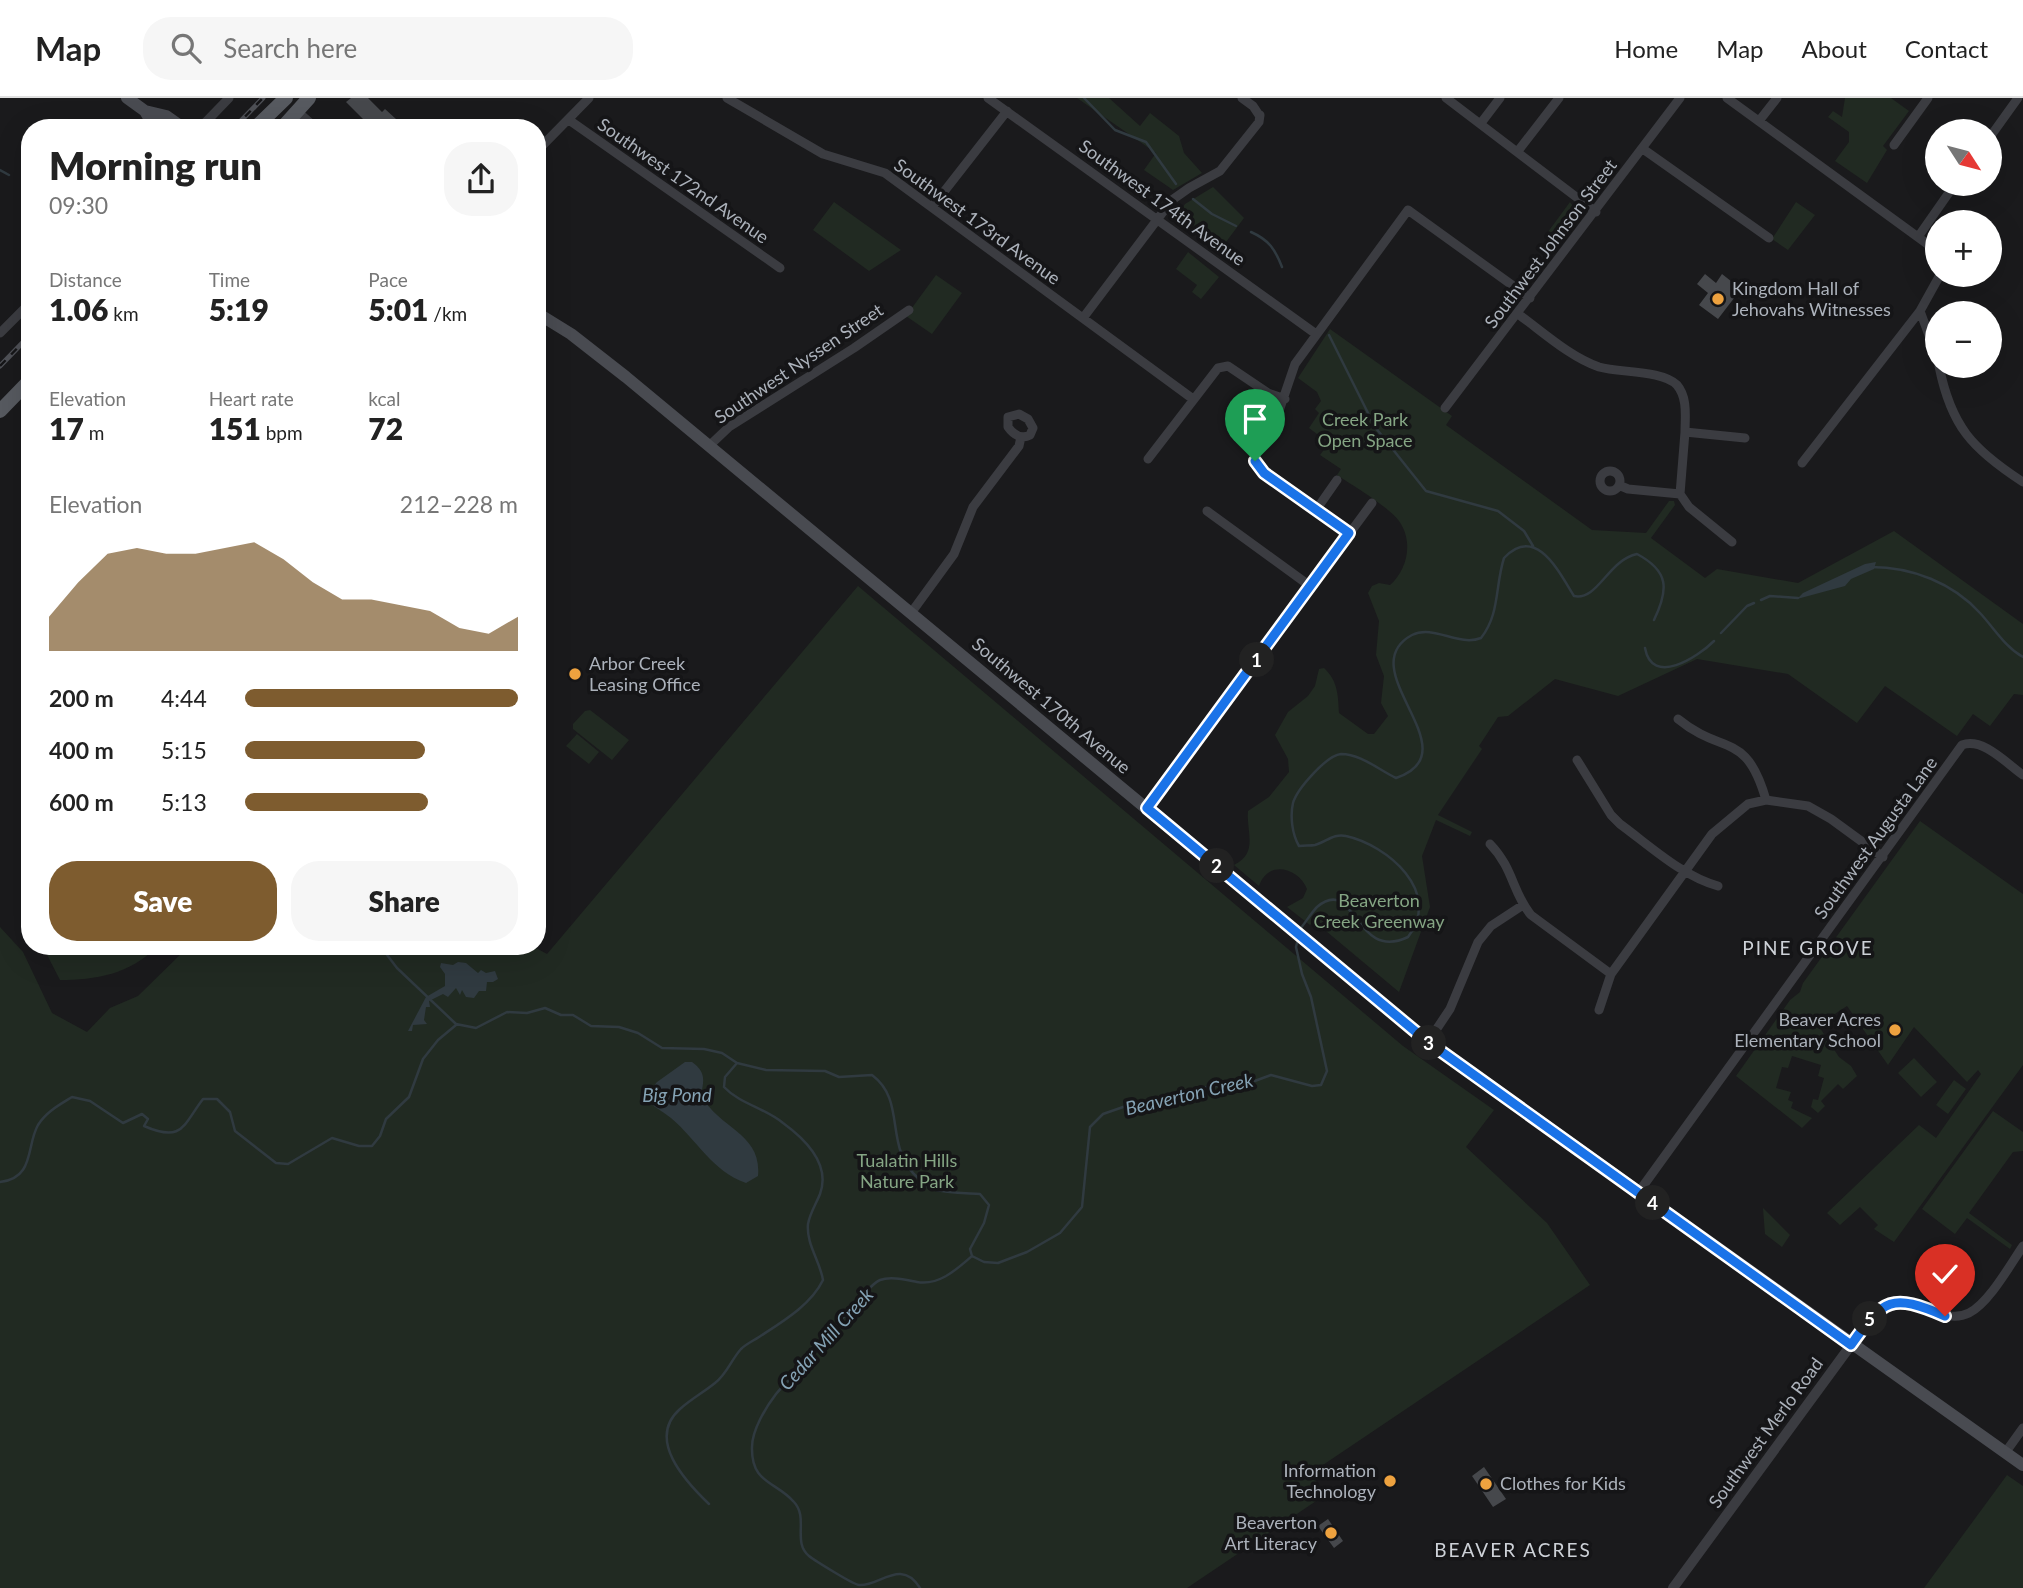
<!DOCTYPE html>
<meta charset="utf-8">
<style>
:root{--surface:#fff;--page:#f6f6f6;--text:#222;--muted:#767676;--line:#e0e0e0;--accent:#7e5c2f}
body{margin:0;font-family:Lato,sans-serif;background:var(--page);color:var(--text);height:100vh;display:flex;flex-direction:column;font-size:26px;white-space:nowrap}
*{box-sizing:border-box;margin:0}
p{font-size:23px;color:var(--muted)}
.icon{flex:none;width:38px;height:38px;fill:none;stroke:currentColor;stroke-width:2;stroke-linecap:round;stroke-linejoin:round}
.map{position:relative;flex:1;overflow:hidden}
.drawer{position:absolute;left:21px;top:21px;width:525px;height:836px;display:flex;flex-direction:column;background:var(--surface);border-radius:28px;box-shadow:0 7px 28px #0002}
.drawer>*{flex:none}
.needle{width:46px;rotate:126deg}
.controls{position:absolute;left:1925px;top:21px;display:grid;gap:14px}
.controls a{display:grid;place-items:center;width:77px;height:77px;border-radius:50%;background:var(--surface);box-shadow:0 7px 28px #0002;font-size:35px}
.pin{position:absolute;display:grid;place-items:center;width:60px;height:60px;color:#fff;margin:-72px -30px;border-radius:50% 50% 50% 0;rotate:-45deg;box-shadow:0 0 7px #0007}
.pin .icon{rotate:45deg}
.km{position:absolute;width:35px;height:35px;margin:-18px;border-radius:50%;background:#222;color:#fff;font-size:19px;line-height:35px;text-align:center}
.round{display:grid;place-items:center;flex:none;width:74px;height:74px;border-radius:28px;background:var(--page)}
.head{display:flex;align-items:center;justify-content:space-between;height:119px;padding:0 28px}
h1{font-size:38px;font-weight:800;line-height:52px}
.metrics{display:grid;grid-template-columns:repeat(3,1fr);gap:10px;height:119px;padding:7px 28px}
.metrics div{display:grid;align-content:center}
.metrics b{font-size:30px;font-weight:800}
.metrics small{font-size:19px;font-weight:400}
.metrics p{font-size:19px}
.chart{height:196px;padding:14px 28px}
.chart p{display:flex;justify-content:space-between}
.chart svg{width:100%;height:126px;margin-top:7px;fill:var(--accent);opacity:.7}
.cta{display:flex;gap:14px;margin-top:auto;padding:14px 28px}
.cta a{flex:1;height:80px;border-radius:28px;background:var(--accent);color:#fff;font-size:28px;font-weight:800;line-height:80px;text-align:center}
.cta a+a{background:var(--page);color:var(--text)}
ul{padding:0 28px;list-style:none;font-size:23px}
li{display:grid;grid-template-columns:112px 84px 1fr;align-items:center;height:52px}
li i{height:18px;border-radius:9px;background:var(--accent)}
header{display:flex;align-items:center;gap:42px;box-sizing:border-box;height:98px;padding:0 35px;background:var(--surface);border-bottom:2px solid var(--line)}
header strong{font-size:33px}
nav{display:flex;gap:38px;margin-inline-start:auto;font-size:24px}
.search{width:490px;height:63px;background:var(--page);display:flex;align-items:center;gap:18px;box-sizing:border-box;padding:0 24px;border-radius:28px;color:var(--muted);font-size:26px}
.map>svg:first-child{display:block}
.green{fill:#212a22}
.water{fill:#303a40}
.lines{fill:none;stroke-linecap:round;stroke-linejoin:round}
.stream{stroke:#303a40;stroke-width:2.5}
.building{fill:#46484c}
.minor{stroke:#3b3c41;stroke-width:9}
.tertiary{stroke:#3b3c41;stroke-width:10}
.secondary{stroke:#494b51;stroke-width:12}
.primary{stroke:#575a60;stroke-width:14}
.rail-casing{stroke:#4e5056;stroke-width:5}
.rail{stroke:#151517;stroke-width:2.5;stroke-dasharray:8;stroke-linecap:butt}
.route-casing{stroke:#fff;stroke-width:14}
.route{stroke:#1a73e8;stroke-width:9}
.poi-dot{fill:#eea23f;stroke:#151517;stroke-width:2.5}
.labels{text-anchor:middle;stroke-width:7;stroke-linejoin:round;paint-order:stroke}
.street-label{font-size:18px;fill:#acb2bb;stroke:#151517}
.poi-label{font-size:18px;fill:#acb2bb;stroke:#151517;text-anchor:start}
.park-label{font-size:18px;fill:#85a584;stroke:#151517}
.neighbourhood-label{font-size:19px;letter-spacing:2px;fill:#cdd1d7;stroke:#151517}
.water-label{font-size:19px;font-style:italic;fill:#85a3b5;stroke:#151517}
</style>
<header>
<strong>Map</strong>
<div class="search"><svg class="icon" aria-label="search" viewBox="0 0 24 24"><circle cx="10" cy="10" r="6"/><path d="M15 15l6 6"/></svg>Search here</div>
<nav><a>Home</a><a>Map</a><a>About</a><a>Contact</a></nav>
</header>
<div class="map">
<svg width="2023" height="1490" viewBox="0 0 2023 1490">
<rect width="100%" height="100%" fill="#1a1a1c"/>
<!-- green -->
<path class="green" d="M1077,0H1109L1140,28L1150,15L1179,38L1184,55L1202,75L1173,92L1144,72L1156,55Z
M1845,0H1891L1909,13L1883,48L1887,52L1867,85L1835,63L1849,44V34L1828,19L1833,13L1842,19Z
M1213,89L1244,120L1220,152L1177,119L1185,106Z
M834,104L901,152L869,173L813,132Z
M1570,104L1577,114L1554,145L1545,138Z
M1796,104L1815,117L1788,152L1772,141Z
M1188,154L1219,179L1201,201L1192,194L1197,187L1176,171Z
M936,177L962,195L932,236L906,218Z
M1330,231L1452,318L1446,327L1592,432L1646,435L1669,403H1674L1675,407L1651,440L1705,480L1717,471L1798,485L1894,433L2023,526V597L2014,596L1990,628L1973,616L1957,638L1885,588L1857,625L1788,576L1697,561L1618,598L1555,581L1508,618L1498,619L1479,648L1482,651L1438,717L1472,734L1470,738L1436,722L1422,758L1430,809L1399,894L1314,823L1310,827L1287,809L1303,800L1307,791C1299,770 1268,761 1259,788L1234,767C1259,754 1246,734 1248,713L1269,699L1289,674L1288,661L1275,637L1288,614L1308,598L1315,588L1319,571L1324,570C1338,583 1338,597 1339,615L1368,636H1374L1388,618L1381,605L1384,578L1376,557L1379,523L1368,495L1372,488L1379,485L1390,487C1407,472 1414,444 1399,423C1389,409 1352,387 1337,377L1341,371L1320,357L1329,345L1309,330L1319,315L1315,311L1321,303L1317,294L1298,280Z
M858,488L1403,948L1494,1012L1466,1049L1547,1125L1590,1187L1311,1375L1325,1397L1187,1490H0V829L23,854L52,915L87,934L110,910L138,898L188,849H534L547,856Z
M590,612L629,642L612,662L573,631V626L585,613Z
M577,636L599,654L589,666L566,648Z
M1920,723L2023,796V967L1894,1144L1874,1131L1878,1127L1860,1109L1840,1127L1827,1115L1919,1027L1936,1040L1981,976L1978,972L1967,984L1914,929L1888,967L1847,908L1818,927L1839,959L1851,968L1857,978L1843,991L1838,986L1821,1003L1825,1008L1818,1015L1811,1009L1813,1001L1818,1002L1824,980L1818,978L1821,967L1792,958L1788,970L1782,969L1776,990L1791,994L1788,1002L1793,1004L1791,1010L1812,1020L1802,1030L1736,978L1790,902L1800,894L1803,885Z
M43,849H156C131,876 95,882 60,882Z
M1914,960L1937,984L1921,999L1898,975Z
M1954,982L1966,991L1948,1016L1936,1007Z
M1993,1013L2023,1034V1053L2013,1054L1969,1115L2012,1147L2010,1151L1967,1120L1955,1136L1922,1111Z
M1763,1110L1790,1137L1782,1149L1765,1136Z
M2007,1377L2023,1388V1490H1924Z"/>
<!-- water -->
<path class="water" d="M1876,464L1874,471L1851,481L1845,488L1797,501L1803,495L1865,466Z
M458,864L466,865L478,875L481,872L486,875L495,873L498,881L493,884H487L486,893H479L474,900L466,899L462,892L460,897L456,890L448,899L443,896L429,903L430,909H426L424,922L427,926L413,927L412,933H408L426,899L445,888V876L440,869L441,865L453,867Z
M685,964H692C706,974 704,982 701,997C720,1032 762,1035 758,1078L746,1085C712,1073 697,1042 671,1020C662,1013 652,1007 643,1001L657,984Z"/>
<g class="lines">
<!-- stream -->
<path class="stream" d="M1084,0L1115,32L1146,44L1176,86
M0,72L9,77
M1193,101L1212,116L1236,128
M1251,134C1269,142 1275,151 1282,169
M1329,237L1375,329L1426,393L1498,413L1524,433L1533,448
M1871,469C1912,469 1953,485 1980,515C1994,530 2005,549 2023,559
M1761,502L1770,498L1798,500
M1721,535L1747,508L1754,505
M1645,550C1652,589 1698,559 1714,543
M1300,831C1306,824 1311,815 1317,809C1356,776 1354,865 1408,839C1443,794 1387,747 1346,738C1334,735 1326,744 1315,747C1310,748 1304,747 1299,748C1292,736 1290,718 1293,705C1297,691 1327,657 1341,656C1361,656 1379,672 1396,680C1474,654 1349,571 1412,537C1434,526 1458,549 1481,540C1500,516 1495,488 1504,460C1536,426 1559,474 1574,498C1598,503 1608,462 1637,456C1669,473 1669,491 1654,522
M381,849L397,870L456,926
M456,926L476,930L507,914L527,915L545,910L561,917H573L591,928L619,929L638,935L662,950L704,951L722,955L737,965L766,972L825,973L839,979L872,977C908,1004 882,1049 919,1081C923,1084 927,1089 932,1091C947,1095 965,1095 980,1096L989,1107L984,1125L970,1151L972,1158
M0,1084C35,1080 26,1048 38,1027C46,1014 59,1007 72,999L90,1003L123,1025L142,1016L148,1021L144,1028C183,1045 183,1027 203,1001H217L230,1014L235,1033L276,1065L288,1066L332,1040L359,1048H372L380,1038L386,1021L409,999L423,961L438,942L456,927
M972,1158L984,1164L998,1165L1027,1154L1060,1135L1082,1109L1090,1029L1103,1016L1126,1008L1207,989L1252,984L1271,977L1312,988L1321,987L1327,973L1311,899L1302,876L1296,849L1298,841
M709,1406C685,1383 646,1341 680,1311C691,1301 704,1294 715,1285C727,1276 731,1262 741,1251C746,1246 753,1243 759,1239C782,1224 811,1207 823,1182C820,1163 806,1146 808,1126C810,1115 816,1106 820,1096C831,1066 805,1041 783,1025C765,1010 740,1006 724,989L725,979L737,965
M920,1490C901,1459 879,1489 859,1487C854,1487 814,1462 809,1458C792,1444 809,1420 794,1404C776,1383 751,1386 752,1349C752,1332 766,1309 776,1296C786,1284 799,1273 809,1261C822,1246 867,1187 880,1182C891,1178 906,1182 917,1184C939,1188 957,1171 972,1158"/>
</g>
<!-- building -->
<path class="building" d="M351,0H368L382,14L385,11L396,21L387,30H372L346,4Z
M1705,176L1716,185L1722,176L1741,191L1718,221L1699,207L1708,195L1697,186Z
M1484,1369L1506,1401L1493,1409L1472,1378Z
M1328,1421L1343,1443L1334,1450L1318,1428Z"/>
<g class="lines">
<!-- minor -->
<path class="minor" d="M727,0L823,56L885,75L1193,301
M988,0L1316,236
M1242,0L1253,8L1259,17
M1446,0L1596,114
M1727,0L1937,153
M297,13L316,30
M569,22L780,170
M1759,23L1777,0
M1481,25L1500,0
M200,30L229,0
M1990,39L2018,0
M1894,47L1928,0
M1643,51L1769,140
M537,53L589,0
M1518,53L1559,0
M932,109L1007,13
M1918,139L1955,86
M1518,216C1543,234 1570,259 1599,269C1620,275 1662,272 1677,287C1688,300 1685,319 1685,334
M1083,220L1172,102L1189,90L1220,73L1259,24L1260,17
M0,235L30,205
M1937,259L1920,213L1940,177
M1939,268C1951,328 1972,351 2023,384
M1445,310L1680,0
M1019,316L1028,321L1033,330L1030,337C1021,342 1013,336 1008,329V319Z
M709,348L729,329L854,250L909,212
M1148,361L1218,270L1228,268L1268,295L1285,301
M1802,365L1920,213
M1600 383a10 10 0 1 1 20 0a10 10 0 1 1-20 0Z
M1621,388L1628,391L1680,396
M1316,412L1337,382
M1207,413L1310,488
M1349,435L1263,375L1255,363V350L1279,313L1295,266L1408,112L1530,200
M1732,444L1689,409L1680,396L1685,334L1745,340
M911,515L954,456L973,409L1019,348L1021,339
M1678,621C1723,658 1746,632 1766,702
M1577,662L1611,717L1620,726C1650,748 1682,778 1718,788
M1147,710L1372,405
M1490,746C1514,771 1512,794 1531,817L1611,876
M1599,912L1611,876L1712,736L1748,706L1766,702L1808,708L1831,721L1883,759
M1428,944L1450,911L1478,844L1491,828L1523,807
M1638,1095L1962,647C1983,639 2007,666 2023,677
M1851,1247C1859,1235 1867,1222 1878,1213C1909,1186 1938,1230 1969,1215C1989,1205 2010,1167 2023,1148
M2005,1355L2023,1330"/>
<!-- tertiary -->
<path class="tertiary" d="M1673,1490L1851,1247"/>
<!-- secondary -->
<path class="secondary" d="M127,0L145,13L155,30
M145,13L166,18L183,30
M537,215L571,236L626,279L1428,944L2023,1367"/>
<!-- primary -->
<path class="primary" d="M255,30L286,0
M282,30L309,0
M0,313L30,282"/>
<defs>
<path id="rail" d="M234,30L263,0
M0,268L30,237"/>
</defs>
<!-- rail casing -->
<use href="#rail" class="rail-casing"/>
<!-- rail -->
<use href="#rail" class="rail"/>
</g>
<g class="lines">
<defs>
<path id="route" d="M1255,363L1264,375L1349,435L1147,710L1428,944L1851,1247C1884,1200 1891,1195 1945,1218"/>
</defs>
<!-- route casing -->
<use href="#route" class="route-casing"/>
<!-- route -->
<use href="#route" class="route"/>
</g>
<!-- markers -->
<g class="poi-dot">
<circle cx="1718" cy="201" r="7"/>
<circle cx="575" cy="576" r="7"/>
<circle cx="1895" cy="932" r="7"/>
<circle cx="1390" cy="1383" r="7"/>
<circle cx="1486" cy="1386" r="7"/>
<circle cx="1331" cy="1435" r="7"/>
</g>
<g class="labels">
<!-- street labels -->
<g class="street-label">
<text transform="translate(683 83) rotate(35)" y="6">Southwest 172nd Avenue</text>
<text transform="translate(1162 105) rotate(36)" y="6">Southwest 174th Avenue</text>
<text transform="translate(977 124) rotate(36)" y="6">Southwest 173rd Avenue</text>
<text transform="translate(1551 146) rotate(-53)" y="6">Southwest Johnson Street</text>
<text transform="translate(799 266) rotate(-34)" y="6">Southwest Nyssen Street</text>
<text transform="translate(1051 608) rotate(40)" y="6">Southwest 170th Avenue</text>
<text transform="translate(1876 740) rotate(-54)" y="6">Southwest Augusta Lane</text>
<text transform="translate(1766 1335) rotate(-54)" y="6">Southwest Merlo Road</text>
</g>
<!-- poi labels -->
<g class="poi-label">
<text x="1732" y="197">Kingdom Hall of<tspan x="1732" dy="21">Jehovahs Witnesses</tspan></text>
<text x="589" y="572">Arbor Creek<tspan x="589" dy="21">Leasing Office</tspan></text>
<text x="1881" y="928" text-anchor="end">Beaver Acres<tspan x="1881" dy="21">Elementary School</tspan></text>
<text x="1376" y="1379" text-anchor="end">Information<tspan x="1376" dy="21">Technology</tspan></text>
<text x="1500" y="1392">Clothes for Kids</text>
<text x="1317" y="1431" text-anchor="end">Beaverton<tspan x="1317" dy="21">Art Literacy</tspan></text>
</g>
<!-- park labels -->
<g class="park-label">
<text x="1365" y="328">Creek Park<tspan x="1365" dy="21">Open Space</tspan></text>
<text x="1379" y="809">Beaverton<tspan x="1379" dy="21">Creek Greenway</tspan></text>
<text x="907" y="1069">Tualatin Hills<tspan x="907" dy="21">Nature Park</tspan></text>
</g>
<!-- neighbourhood labels -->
<g class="neighbourhood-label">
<text x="1808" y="857">PINE GROVE</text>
<text x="1513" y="1459">BEAVER ACRES</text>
</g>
<!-- water labels -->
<g class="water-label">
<text transform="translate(1189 996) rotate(-13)" y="7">Beaverton Creek</text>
<text x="677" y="1004">Big Pond</text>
<text transform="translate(826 1241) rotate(-48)" y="7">Cedar Mill Creek</text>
</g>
</g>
</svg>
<div class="controls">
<a><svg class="needle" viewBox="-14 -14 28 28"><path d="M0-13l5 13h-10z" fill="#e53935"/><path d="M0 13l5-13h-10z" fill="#767676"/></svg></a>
<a>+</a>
<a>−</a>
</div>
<div class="pin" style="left:1255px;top:363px;background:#1e9e55"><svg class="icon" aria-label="arrive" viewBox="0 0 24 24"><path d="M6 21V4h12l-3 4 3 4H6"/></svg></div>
<div class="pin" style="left:1945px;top:1218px;background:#d93025"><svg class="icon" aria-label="check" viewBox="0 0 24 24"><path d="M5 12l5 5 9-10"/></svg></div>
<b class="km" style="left:1257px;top:562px">1</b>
<b class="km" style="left:1217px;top:768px">2</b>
<b class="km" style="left:1429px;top:945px">3</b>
<b class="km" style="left:1653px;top:1105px">4</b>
<b class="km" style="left:1870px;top:1221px">5</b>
<section class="drawer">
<div class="head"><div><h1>Morning run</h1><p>09:30</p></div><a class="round"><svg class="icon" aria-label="share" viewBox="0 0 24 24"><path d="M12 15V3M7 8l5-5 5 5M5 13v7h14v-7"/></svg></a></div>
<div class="metrics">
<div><p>Distance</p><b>1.06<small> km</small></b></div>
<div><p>Time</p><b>5:19</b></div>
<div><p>Pace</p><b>5:01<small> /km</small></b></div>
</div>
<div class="metrics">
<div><p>Elevation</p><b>17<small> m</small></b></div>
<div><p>Heart rate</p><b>151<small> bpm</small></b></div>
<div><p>kcal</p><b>72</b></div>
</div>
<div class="chart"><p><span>Elevation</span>212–228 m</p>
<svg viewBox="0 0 160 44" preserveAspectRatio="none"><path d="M0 44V32L10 20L20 10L30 8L40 10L50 10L60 8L70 6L80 12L90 20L100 26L110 26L120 28L130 30L140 36L150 38L160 32V44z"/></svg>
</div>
<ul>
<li><b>200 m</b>4:44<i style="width:100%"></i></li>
<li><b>400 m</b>5:15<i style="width:66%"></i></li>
<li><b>600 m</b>5:13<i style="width:67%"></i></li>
</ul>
<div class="cta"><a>Save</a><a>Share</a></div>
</section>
</div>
